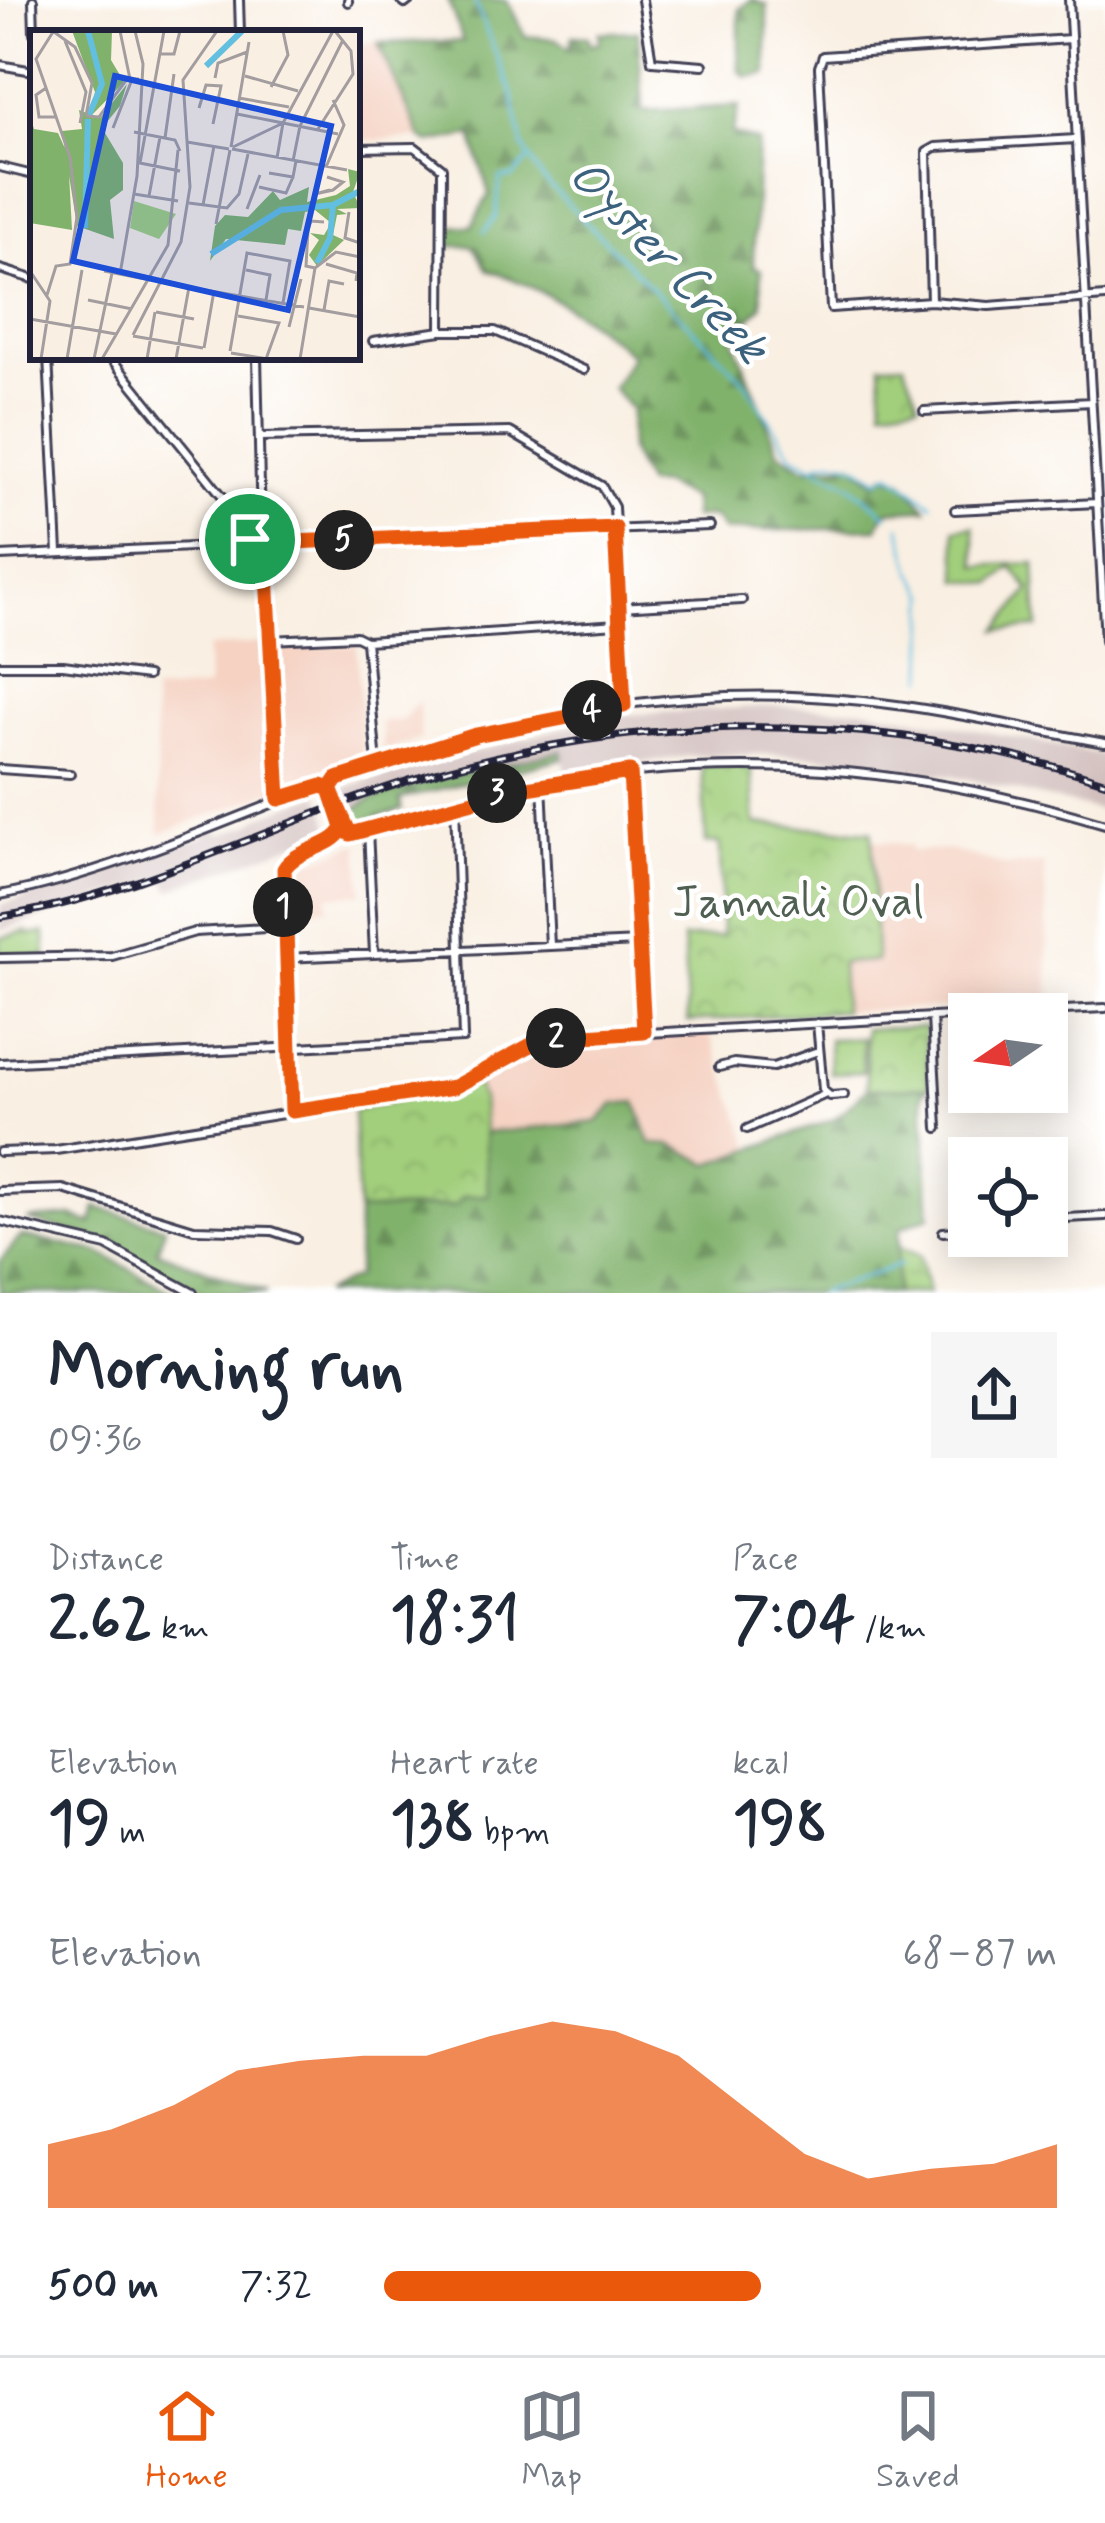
<!DOCTYPE html>
<meta charset="utf-8">
<style>
:root{--surface:#fff;--page:#f6f6f7;--text:#1f2937;--muted:#747a83;--line:#e0e1e3;--accent:#ea580c}
body{margin:0;font-family:Mynerve,sans-serif;background:var(--page);color:var(--text);height:100vh;display:flex;flex-direction:column;font-size:45px;white-space:nowrap}
*{box-sizing:border-box;margin:0}
p{font-size:39px;color:var(--muted)}
.icon{flex:none;width:66px;height:66px;fill:none;stroke:currentColor;stroke-width:2;stroke-linecap:round;stroke-linejoin:round}
.map{position:relative;height:1293px;overflow:hidden}
.drawer{display:flex;flex-direction:column;background:var(--surface);flex:1}
.drawer>*{flex:none}
.needle{width:78px;rotate:257deg}
.fabs{position:absolute;left:948px;top:993px;display:grid;gap:24px}
.fabs a{display:grid;place-items:center;width:120px;height:120px;border-radius:0px;background:var(--surface);box-shadow:0 6px 30px #0003;font-size:60px}
.pin{position:absolute;display:grid;place-items:center;width:102px;height:102px;color:#fff;margin:-51px;border:6px solid #fff;border-radius:50%;box-shadow:0 3px 12px #0007}
.km{position:absolute;width:60px;height:60px;margin:-30px;border-radius:50%;background:#222;color:#fff;font-size:33px;line-height:60px;text-align:center}
.round{display:grid;place-items:center;flex:none;width:126px;height:126px;border-radius:0px;background:var(--page)}
.head{display:flex;align-items:center;justify-content:space-between;height:204px;padding:0 48px}
h1{font-size:66px;font-weight:700;line-height:90px}
.figures{display:grid;grid-template-columns:repeat(3,1fr);gap:18px;height:204px;padding:12px 48px}
.figures div{display:grid;align-content:center}
.figures b{font-size:60px;font-weight:700}
.figures small{font-size:33px;font-weight:400}
.figures p{font-size:33px}
.chart{height:336px;padding:24px 48px}
.chart p{display:flex;justify-content:space-between}
.chart svg{width:100%;height:216px;margin-top:12px;fill:var(--accent);opacity:.7}
ul{padding:0 48px;list-style:none;font-size:39px}
li{display:grid;grid-template-columns:192px 144px 1fr;align-items:center;height:90px}
li i{height:30px;border-radius:15px;background:var(--accent)}
.menu{display:flex;justify-content:space-around;align-items:center;height:168px;border-top:3px solid var(--line);background:var(--surface);font-size:33px;color:var(--muted)}
.menu a{display:grid;justify-items:center;gap:6px}
.menu .active{color:var(--accent)}
.map>svg:first-child{display:block}
.built{fill:#f5d2c2}
.railway{fill:#d1bfbd}
.green{fill:#a2cf7c;stroke:#62785c;stroke-width:3}
.forest{fill:url(#forest-firs);stroke:#526a54;stroke-width:3}
.wetland{fill:url(#wetland-marsh);stroke:#62785c;stroke-width:3}
.park{fill:url(#park-crowns);stroke:#62785c;stroke-width:3}
.lines{fill:none;stroke-linecap:round;stroke-linejoin:round}
.stream{stroke:#62bfe0;stroke-width:3}
.minor-casing{stroke:#424154;stroke-width:12}
.minor{stroke:#fff;stroke-width:6}
.rail-casing{stroke:#22223b;stroke-width:8}
.rail{stroke:#fff;stroke-width:3;stroke-dasharray:9;stroke-linecap:butt}
.minor-bridge-casing{stroke:#424154;stroke-width:12;stroke-linecap:butt}
.minor-bridge{stroke:#fff;stroke-width:6}
.route-casing{stroke:#fff;stroke-width:24}
.route{stroke:#ea580c;stroke-width:15}
.labels{text-anchor:middle;stroke-width:9;stroke-linejoin:round;paint-order:stroke}
.park-label{font-size:45px;fill:#4f5f52;stroke:#fff}
.water-label{font-size:48px;font-style:italic;fill:#3c617d;stroke:#fff}
.inset-river{fill:none;stroke:#62bfe0;stroke-width:6}
.inset-road{fill:none;stroke:#a39d9f;stroke-width:3}
.view{fill:#1d4ed8;fill-opacity:0.15;stroke:#1d4ed8;stroke-width:6}
.inset-edge{fill:none;stroke:#22223b;stroke-width:6}
</style>
<div class="map">
<svg width="1105" height="1293" viewBox="0 0 1105 1293">
<defs>
<pattern id="forest-firs" width="22" height="20" patternUnits="userSpaceOnUse" patternTransform="scale(3)"><rect width="22" height="20" fill="#81b26c"/><path d="M5 1l3.5 6h-7zM16 11l3.5 6h-7z" fill="#69905a"/></pattern>
<pattern id="wetland-marsh" width="20" height="14" patternUnits="userSpaceOnUse" patternTransform="scale(3)"><rect width="20" height="14" fill="#a2cf7c"/><path d="M1 5h8M5 5V1M11 12h8M15 12V8" fill="none" stroke="#8bb16c"/></pattern>
<pattern id="park-crowns" width="20" height="18" patternUnits="userSpaceOnUse" patternTransform="scale(3)"><rect width="20" height="18" fill="#a2cf7c"/><path d="M2 6a3 3 0 1 1 6 0M12 15a3 3 0 1 1 6 0" fill="none" stroke="#8bb16c"/></pattern>
</defs>
<rect width="100%" height="100%" fill="#fff"/>
<filter id="ink" filterUnits="userSpaceOnUse"><feTurbulence type="fractalNoise" baseFrequency=".00833" numOctaves="2"/><feDisplacementMap in="SourceGraphic" scale="24" xChannelSelector="R" yChannelSelector="G"/><feConvolveMatrix kernelMatrix="1 2 1 2 8 2 1 2 1" color-interpolation-filters="sRGB"/></filter>
<filter id="wash" filterUnits="userSpaceOnUse"><feTurbulence type="fractalNoise" baseFrequency=".004" numOctaves="4" result="noise"/><feDisplacementMap in="SourceGraphic" scale="48" xChannelSelector="R" yChannelSelector="G"/><feGaussianBlur stdDeviation="2.7" result="paint"/><feColorMatrix in="noise" values="0 0 0 0 0 0 0 0 0 0 0 0 0 0 0 0 0 1.4 0 .05"/><feComposite in="paint" operator="in"/></filter>
<g filter="url(#wash)">
<rect width="100%" height="100%" fill="#f9efe2"/>
<!-- built -->
<path class="built" d="M378,43L421,138L357,141V44Z
M260,643L282,648L357,646L363,757L160,834L153,692L208,688L207,648Z
M419,701L421,739L383,751L381,722L402,720Z
M872,840L911,845L912,851L950,850L1007,866L1044,864L1050,1004L843,1011L841,962L876,960Z
M359,843L362,893L328,896V908L294,909L295,867Z
M708,1029L752,1149L710,1164L672,1146L651,1144L615,1104L597,1122L484,1133L475,1080L521,1048L542,1039Z"/>
<!-- railway -->
<path class="railway" d="M771,706L868,709L1105,755V812L956,776L815,756L762,754L692,756L566,772L563,758L541,761L400,799L402,810L357,824L338,795L348,786L578,724V718Z
M320,794L332,830L170,890L164,877L0,931V905L116,869L205,837L204,832L215,829L221,834L250,825L261,816Z"/>
<!-- green -->
<path class="green" d="M974,526L977,566L1035,563L1038,628L998,630L1030,590L1012,567L993,584L959,580L955,529Z
M862,1038L863,1072L830,1073L829,1039Z"/>
<!-- forest -->
<path class="forest" d="M448,0H507L525,36L557,39L570,47L573,35L588,36L590,44L600,42L599,33L638,31L643,111L739,106L732,134L758,142L753,266L761,270L762,306L733,337L779,452L805,468L852,463L877,483L884,475L902,480L927,509L885,511L878,528L724,531L714,517L693,518L692,499L661,484L646,485L629,450L631,409L612,388L632,355C589,319 543,287 488,270L473,246H448L447,227L472,226L489,194L472,135L430,143L421,138L378,43L463,41Z
M751,0L767,5V74L746,77L739,70V9Z
M562,751L563,758L400,799L402,810L359,823L346,815L370,800L433,781Z
M929,1087L923,1092L930,1216L900,1228L896,1293H323L357,1276L358,1211L455,1206L463,1196L487,1195L484,1133L597,1122L615,1104L636,1102L651,1144L672,1145L710,1164L835,1119L867,1089Z
M96,1207L165,1227L157,1251L267,1293H203L96,1239L27,1220L72,1216L92,1224Z
M21,1236L98,1252L175,1293H0V1261Z"/>
<!-- wetland -->
<path class="wetland" d="M898,1247L920,1256L928,1293H896Z"/>
<!-- park -->
<path class="park" d="M904,363L919,402L883,408L881,364Z
M702,765H751L755,824L872,831L876,961L841,963L843,1011L688,1022L683,939L722,936L720,843H706Z
M27,931L28,935L45,933L46,957L0,958V938Z
M925,1027L929,1087L867,1089L865,1029Z
M475,1080L482,1099L488,1195L463,1196L455,1206L358,1211L353,1111Z"/>
<g class="lines">
<!-- stream -->
<path class="stream" d="M474,0L512,93L523,147L541,177L743,379L793,456L849,484L887,515
M484,232L496,216L500,178L513,177L527,161
M817,464C841,454 859,465 878,480L890,473L932,504
M900,526L912,570L927,595L925,678
M819,1293L902,1264"/>
</g>
</g>
<g filter="url(#ink)">
<g class="lines">
<defs>
<path id="minor" d="M33,0L34,33
M239,0L240,33
M348,0V2
M400,0L405,4L410,0
M642,0L652,61L703,65
M1069,0L1105,641
M1070,39L823,56L819,67L831,308L931,301L989,306L1105,297
M0,65L33,71
M357,148L415,147L442,168L441,331
M0,167L33,175
M0,269L33,279
M931,301L927,152L936,147L1076,139
M373,341L441,331H495L584,370
M48,357L58,552
M110,357L249,529
M257,357L261,530
M924,411L1091,402
M261,437L510,432L602,486L614,507L624,706
M955,510L1097,503
M270,543L710,526
M265,548L279,799
M0,556L235,545L249,539
M619,607L742,600
M270,640L356,636L366,641L618,624
M366,641L377,764
M0,665H63L147,676
M0,769L70,774
M630,773L644,1032
M542,784L550,946
M368,830L374,954
M339,837C350,839 504,791 538,785C737,751 912,766 1105,824
M339,837L343,828
M0,895C132,869 275,797 397,757C543,707 710,684 863,701C945,709 1024,729 1105,743
M0,958L112,956L195,932L284,927
M285,958L639,942
M982,1014L1105,1008
M932,1017L938,1128
M817,1023L823,1090L830,1096L844,1095
M0,1063L463,1038L455,803
M719,1067L734,1063L773,1067L818,1051
M292,1111L284,869L291,859L339,837
M747,1129L826,1094
M0,1152L56,1150L454,1087L542,1039L969,1015
M0,1191L63,1189L194,1229L272,1231L296,1239
M1047,1219L1105,1216
M0,1221L107,1246L193,1293
M943,1232L969,1230"/>
</defs>
<!-- minor casing -->
<use href="#minor" class="minor-casing"/>
<!-- minor -->
<use href="#minor" class="minor"/>
<defs>
<path id="rail" d="M0,917C127,897 251,835 371,793C607,711 868,704 1105,782"/>
</defs>
<!-- rail casing -->
<use href="#rail" class="rail-casing"/>
<!-- rail -->
<use href="#rail" class="rail"/>
<defs>
<path id="minor-bridge" d="M332,796L340,818"/>
</defs>
<!-- minor-bridge casing -->
<use href="#minor-bridge" class="minor-bridge-casing"/>
<!-- minor-bridge -->
<use href="#minor-bridge" class="minor-bridge"/>
</g>
</g>
<g class="lines" filter="url(#ink)">
<defs>
<path id="route" d="M250,539L265,548L266,555L279,799L322,786L330,789L343,828C331,850 298,847 284,869L292,1111L454,1087L542,1039L644,1032L630,772L514,790L350,834L330,789L337,779L476,735L624,706L615,528L270,543L253,528L250,539"/>
</defs>
<!-- route casing -->
<use href="#route" class="route-casing"/>
<!-- route -->
<use href="#route" class="route"/>
</g>
<g class="labels">
<!-- park labels -->
<g class="park-label">
<text x="798" y="916">Jannali Oval</text>
</g>
<!-- water labels -->
<g class="water-label">
<text transform="translate(670 260) rotate(46)" y="17">Oyster Creek</text>
</g>
</g>
<!-- overview -->
<g transform="translate(30 30)">
<rect width="330" height="330" fill="#f9efe2"/>
<path d="M42,1H82L81,30L94,52L60,87L65,62ZM97,54L90,76L72,98L93,133V160L80,170L84,209L47,196L32,101L52,99L49,80L70,88ZM0,85L4,99L28,103L38,125L42,200L0,193ZM318,139L330,142L323,162L330,178L307,179L317,184L307,185L303,205L314,210L287,236L279,225L289,210L280,203L294,205L301,193L285,180L275,182L271,201L258,199L255,215L196,209L180,231L185,196L195,185L218,187L243,161L250,170L279,157L277,172L306,165L320,156Z" fill="#81b26c"/>
<path d="M104,171L146,184L129,209L100,198Z" fill="#a2cf7c"/>
<path class="inset-river" d="M58,1L72,54L59,85M176,36L212,1M55,198L58,89M181,224L251,180L303,175L330,161M287,233L300,208L303,175"/>
<path class="inset-road" d="M90,1L100,49M134,1L110,133L150,141M24,2L45,17L62,53L56,86M35,11L56,62L50,93M131,24H144L150,1M215,46L268,61M185,48L188,33L217,22M241,57L258,25L253,1M16,58L6,65L9,87H25M209,68L259,77M169,78L176,55L191,56L183,94M207,84L253,93L247,128M56,86L69,87L97,49H109M253,93L303,1M253,93L308,104M83,98L103,47M288,99L323,44L321,21L305,1M104,102L145,110L150,121M135,108L144,44M157,112L199,119M201,117L219,12M203,117L251,94M202,119L317,140M263,131L270,96L313,10M296,137L314,95L303,70M239,143L263,147L266,131M297,147L313,152L303,160L285,164L300,160M229,157L256,163L263,147M104,164L148,171M119,166L130,107M159,173L197,178L209,164L218,124M173,175L184,116M217,179L230,145M319,182L315,208L330,213M186,194L200,120M296,234L327,243L326,251M285,238L276,236L278,200L281,191L294,192M285,238L306,222L330,227M216,240L240,245L236,270M0,241L20,271L11,329M74,241L120,250M90,244L107,146L113,34L105,1M134,253L274,277M17,265L26,236L40,234L47,187L40,127L6,29L23,2M58,270L102,279M279,278L330,287M294,280L299,251L314,254M126,282L164,289M208,286L249,293L236,329M0,289L86,304M259,297L271,249M103,305L151,212L160,157L153,50L187,1M103,306L173,318M174,318L184,261M200,321L217,223L260,231L253,273M201,323L238,329M37,329L52,240M64,329L82,243M72,329L138,215L148,120M117,329L125,282M146,329L159,257M270,329L285,238"/>
<path class="view" d="M85,46L301,96L258,280L43,231Z"/>
<rect width="330" height="330" class="inset-edge"/>
</g>
</svg>
<div class="fabs">
<a><svg class="needle" viewBox="-14 -14 28 28"><path d="M0-13l5 13h-10z" fill="#e53935"/><path d="M0 13l5-13h-10z" fill="#747a83"/></svg></a>
<a><svg class="icon" aria-label="locate" viewBox="0 0 24 24"><circle cx="12" cy="12" r="6"/><path d="M12 2v4M12 18v4M2 12h4M18 12h4"/></svg></a>
</div>
<div class="pin" style="left:250px;top:539px;background:#1e9e55"><svg class="icon" aria-label="arrive" viewBox="0 0 24 24"><path d="M6 21V4h12l-3 4 3 4H6"/></svg></div>
<b class="km" style="left:283px;top:907px">1</b>
<b class="km" style="left:556px;top:1038px">2</b>
<b class="km" style="left:497px;top:793px">3</b>
<b class="km" style="left:592px;top:710px">4</b>
<b class="km" style="left:344px;top:540px">5</b>
</div>
<section class="drawer">
<div class="head"><div><h1>Morning run</h1><p>09:36</p></div><a class="round"><svg class="icon" aria-label="share" viewBox="0 0 24 24"><path d="M12 15V3M7 8l5-5 5 5M5 13v7h14v-7"/></svg></a></div>
<div class="figures">
<div><p>Distance</p><b>2.62<small> km</small></b></div>
<div><p>Time</p><b>18:31</b></div>
<div><p>Pace</p><b>7:04<small> /km</small></b></div>
</div>
<div class="figures">
<div><p>Elevation</p><b>19<small> m</small></b></div>
<div><p>Heart rate</p><b>138<small> bpm</small></b></div>
<div><p>kcal</p><b>198</b></div>
</div>
<div class="chart"><p><span>Elevation</span>68–87 m</p>
<svg viewBox="0 0 160 44" preserveAspectRatio="none"><path d="M0 44V31L10 28L20 23L30 16L40 14L50 13L60 13L70 9L80 6L90 8L100 13L110 23L120 33L130 38L140 36L150 35L160 31V44z"/></svg>
</div>
<ul>
<li><b>500 m</b>7:32<i style="width:56%"></i></li>
</ul>
</section>
<nav class="menu">
<a class="active"><svg class="icon" aria-label="home" viewBox="0 0 24 24"><path d="M3 11l9-7 9 7M6 9v11h12V9"/></svg>Home</a>
<a><svg class="icon" aria-label="map" viewBox="0 0 24 24"><path d="M3 6l6-2 6 2 6-2v14l-6 2-6-2-6 2zM9 4v14M15 6v14"/></svg>Map</a>
<a><svg class="icon" aria-label="saved" viewBox="0 0 24 24"><path d="M7 4h10v16l-5-4-5 4z"/></svg>Saved</a>
</nav>
